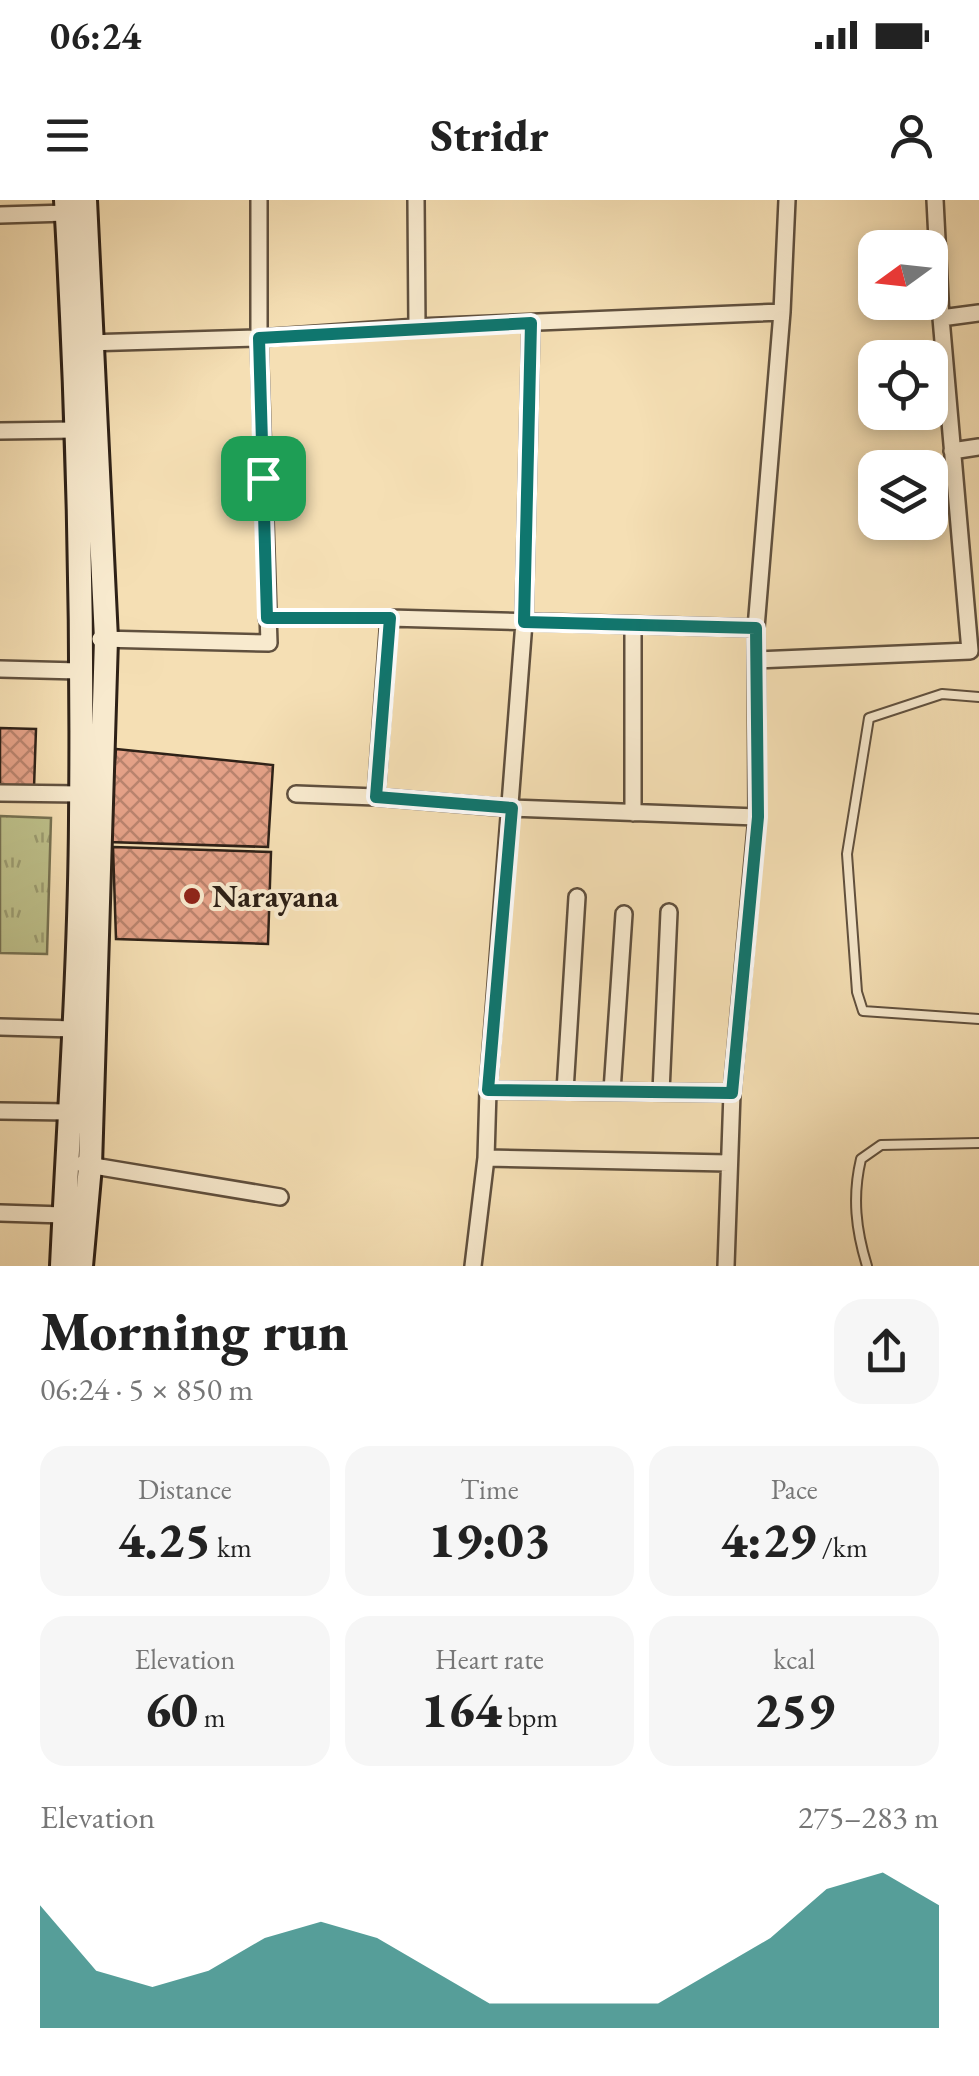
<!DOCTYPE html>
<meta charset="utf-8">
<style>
:root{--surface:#fff;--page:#f6f6f6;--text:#222;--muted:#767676;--accent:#0f766e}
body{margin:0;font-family:"EB Garamond",serif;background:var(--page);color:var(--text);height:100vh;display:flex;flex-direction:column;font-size:38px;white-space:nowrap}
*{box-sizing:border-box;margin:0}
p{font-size:32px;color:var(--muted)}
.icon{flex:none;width:55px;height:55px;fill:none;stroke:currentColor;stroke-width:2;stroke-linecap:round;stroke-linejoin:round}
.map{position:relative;height:1066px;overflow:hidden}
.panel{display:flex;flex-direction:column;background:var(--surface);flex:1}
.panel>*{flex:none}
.needle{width:65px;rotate:255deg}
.tools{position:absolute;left:858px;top:30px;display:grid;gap:20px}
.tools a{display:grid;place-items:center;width:90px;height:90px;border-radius:20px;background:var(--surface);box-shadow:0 5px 15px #0003;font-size:50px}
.pin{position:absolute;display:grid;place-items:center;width:85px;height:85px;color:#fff;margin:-42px;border-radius:20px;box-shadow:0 5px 15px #0006}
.round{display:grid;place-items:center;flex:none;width:105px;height:105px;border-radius:30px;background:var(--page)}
.head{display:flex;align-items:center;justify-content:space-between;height:170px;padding:0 40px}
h1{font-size:55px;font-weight:800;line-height:75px}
.figures{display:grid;grid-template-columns:repeat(3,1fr);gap:15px;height:170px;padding:10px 40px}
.figures div{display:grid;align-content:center;border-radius:25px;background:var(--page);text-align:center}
.figures b{font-size:50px;font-weight:800}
.figures small{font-size:28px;font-weight:400}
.figures p{font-size:28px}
.chart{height:280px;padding:20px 40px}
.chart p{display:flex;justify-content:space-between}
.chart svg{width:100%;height:180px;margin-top:10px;fill:var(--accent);opacity:.7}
.status{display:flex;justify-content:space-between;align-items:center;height:70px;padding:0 50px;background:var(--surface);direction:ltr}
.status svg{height:28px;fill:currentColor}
header{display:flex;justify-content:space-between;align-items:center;height:130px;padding:0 40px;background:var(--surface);font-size:45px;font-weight:800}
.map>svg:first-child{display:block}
.grass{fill:url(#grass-tufts);stroke:#767151;stroke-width:2.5}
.building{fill:url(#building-cross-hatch);stroke:#2e2117;stroke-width:2.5}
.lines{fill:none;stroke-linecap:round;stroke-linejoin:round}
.lane-casing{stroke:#60503e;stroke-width:12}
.street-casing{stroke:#60503e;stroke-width:20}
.secondary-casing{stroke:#2e2117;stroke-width:28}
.lane{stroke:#f8eace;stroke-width:8}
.street{stroke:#f8eace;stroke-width:15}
.secondary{stroke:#f8eace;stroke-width:22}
.route-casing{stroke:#fff;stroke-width:20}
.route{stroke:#0f766e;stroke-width:12}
.poi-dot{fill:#8f2418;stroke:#f8eace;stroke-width:4}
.labels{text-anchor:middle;stroke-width:8;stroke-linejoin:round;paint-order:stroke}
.poi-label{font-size:32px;font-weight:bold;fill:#2e2117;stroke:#f8eace;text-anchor:start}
</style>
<div class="status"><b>06:24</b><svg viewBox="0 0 49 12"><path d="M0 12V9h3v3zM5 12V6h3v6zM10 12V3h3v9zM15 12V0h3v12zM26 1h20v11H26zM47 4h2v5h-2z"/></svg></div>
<header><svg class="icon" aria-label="menu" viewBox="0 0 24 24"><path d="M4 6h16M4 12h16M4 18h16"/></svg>Stridr<svg class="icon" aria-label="person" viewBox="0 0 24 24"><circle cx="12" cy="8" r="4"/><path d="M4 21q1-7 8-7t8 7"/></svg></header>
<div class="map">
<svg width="979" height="1066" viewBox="0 0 979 1066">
<defs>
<pattern id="grass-tufts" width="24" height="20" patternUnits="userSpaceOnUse" patternTransform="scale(2.5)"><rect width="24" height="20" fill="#bec18b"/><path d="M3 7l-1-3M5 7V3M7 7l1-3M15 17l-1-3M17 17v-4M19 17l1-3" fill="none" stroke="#9b9c71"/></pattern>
<pattern id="building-cross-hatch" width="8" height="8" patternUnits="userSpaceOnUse" patternTransform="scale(2.5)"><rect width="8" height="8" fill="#e4a187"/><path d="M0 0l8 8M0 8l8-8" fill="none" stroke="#b9836d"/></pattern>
</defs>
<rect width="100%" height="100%" fill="#f5dfb4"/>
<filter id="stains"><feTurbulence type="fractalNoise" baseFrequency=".002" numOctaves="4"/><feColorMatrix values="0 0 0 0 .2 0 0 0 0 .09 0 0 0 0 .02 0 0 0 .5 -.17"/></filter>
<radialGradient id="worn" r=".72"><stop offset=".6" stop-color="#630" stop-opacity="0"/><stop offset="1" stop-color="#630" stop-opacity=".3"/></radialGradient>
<!-- grass -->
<path class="grass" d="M0,616L51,618L47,754L0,753Z"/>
<!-- building -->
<path class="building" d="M0,528L36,529L34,588L0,587Z
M116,549L273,565L268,647L108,642Z
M113,647L271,652L268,744L116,739Z"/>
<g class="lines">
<defs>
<path id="lane" d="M979,497L942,494L869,518L847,654L857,792L863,811L979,819
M867,1066C856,1030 852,997 861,959L881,945L979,943"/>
<path id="street" d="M416,0L417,127
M0,15L67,13
M782,112L787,0
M941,118L979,113
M86,143L259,138V0
M0,231L75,230
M952,251L979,247
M267,418H389L756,428
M100,439L269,443L259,138L417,127L782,112L756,428L757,617L732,893
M757,460L970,451L941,118L935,0
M0,469L79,471
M0,593L80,594
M296,594L376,597L511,608L757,617
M376,597L389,418
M633,613V425
M0,827L75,829
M488,890L524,422L531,123
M565,891L577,697
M612,891L624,714
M661,892L669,712
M0,911L69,912
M486,958L728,963
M82,964L280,997
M0,1013L64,1015
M473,1066L486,958L488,890L732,893L726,1066"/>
<path id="secondary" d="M62,1066C69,917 80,769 81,620C83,413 78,206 66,0
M81,1066L90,966L106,439L85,0"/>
</defs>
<!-- lane casing -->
<use href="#lane" class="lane-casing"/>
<!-- street casing -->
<use href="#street" class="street-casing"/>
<!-- secondary casing -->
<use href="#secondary" class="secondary-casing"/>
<!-- lane -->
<use href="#lane" class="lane"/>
<!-- street -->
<use href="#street" class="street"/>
<!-- secondary -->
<use href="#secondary" class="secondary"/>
</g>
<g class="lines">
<defs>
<path id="route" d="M531,123L524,422L756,428L758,617L732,893L488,890L512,608L376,597L390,418H267L259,138Z"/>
</defs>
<!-- route casing -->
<use href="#route" class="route-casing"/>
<!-- route -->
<use href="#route" class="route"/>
</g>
<!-- markers -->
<circle class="poi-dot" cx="192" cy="696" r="10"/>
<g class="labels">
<!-- poi labels -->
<g class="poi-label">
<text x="212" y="707">Narayana</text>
</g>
</g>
<rect width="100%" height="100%" filter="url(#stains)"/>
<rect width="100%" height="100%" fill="url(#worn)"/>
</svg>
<div class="tools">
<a><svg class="needle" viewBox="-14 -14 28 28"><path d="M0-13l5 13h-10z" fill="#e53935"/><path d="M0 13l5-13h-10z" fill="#767676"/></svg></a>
<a><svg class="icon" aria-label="locate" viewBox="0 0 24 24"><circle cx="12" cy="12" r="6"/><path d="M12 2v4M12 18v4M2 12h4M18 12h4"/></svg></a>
<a><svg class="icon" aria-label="layers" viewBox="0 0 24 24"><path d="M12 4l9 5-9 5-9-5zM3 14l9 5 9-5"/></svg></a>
</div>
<div class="pin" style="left:263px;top:278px;background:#1e9e55"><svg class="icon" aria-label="arrive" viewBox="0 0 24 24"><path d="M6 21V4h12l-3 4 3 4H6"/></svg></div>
</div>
<section class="panel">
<div class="head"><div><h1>Morning run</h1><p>06:24 · 5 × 850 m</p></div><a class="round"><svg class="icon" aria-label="share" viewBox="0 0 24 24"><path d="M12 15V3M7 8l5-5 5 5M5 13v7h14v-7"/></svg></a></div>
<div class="figures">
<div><p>Distance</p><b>4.25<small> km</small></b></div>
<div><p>Time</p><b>19:03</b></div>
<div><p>Pace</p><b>4:29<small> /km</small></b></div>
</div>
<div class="figures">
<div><p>Elevation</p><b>60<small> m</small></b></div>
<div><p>Heart rate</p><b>164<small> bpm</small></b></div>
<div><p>kcal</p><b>259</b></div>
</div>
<div class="chart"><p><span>Elevation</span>275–283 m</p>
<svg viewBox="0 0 160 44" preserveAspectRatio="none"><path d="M0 44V14L10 30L20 34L30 30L40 22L50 18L60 22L70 30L80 38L90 38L100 38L110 38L120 30L130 22L140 10L150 6L160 14V44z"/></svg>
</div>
</section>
